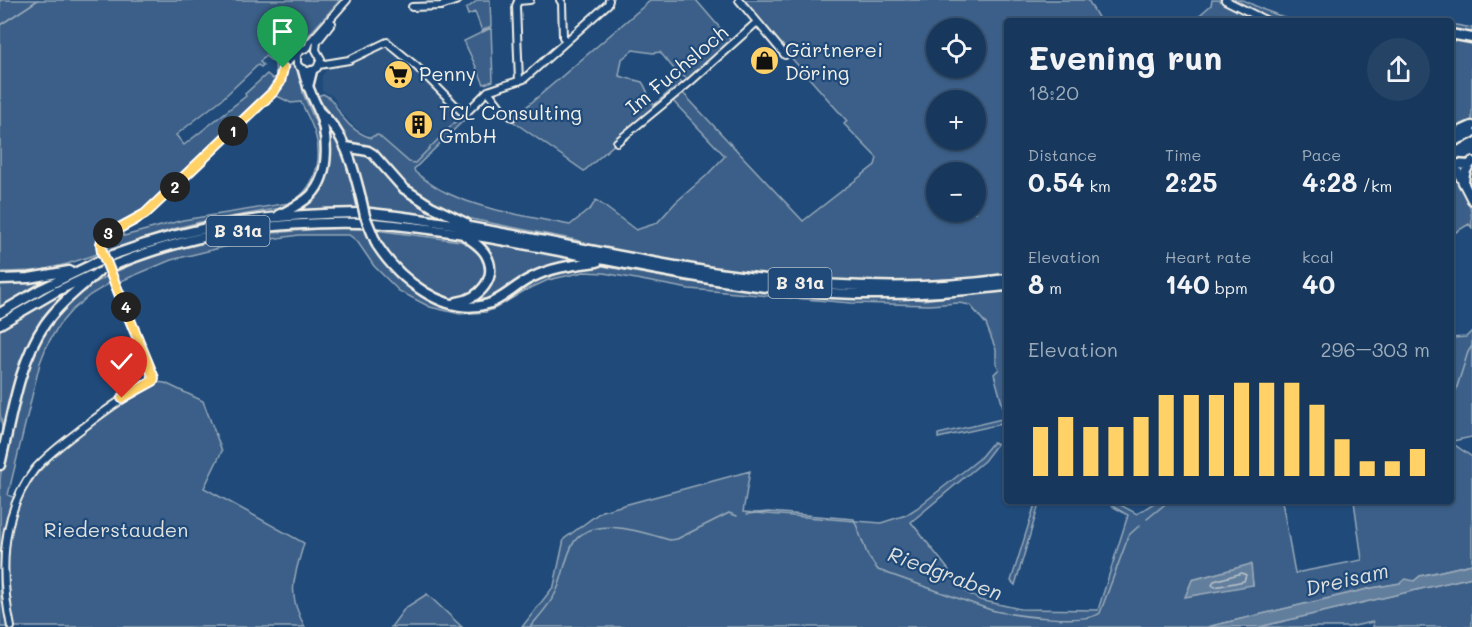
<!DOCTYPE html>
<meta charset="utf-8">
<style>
:root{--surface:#17385c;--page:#244365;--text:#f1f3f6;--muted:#9eacbb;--line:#365272;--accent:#ffd166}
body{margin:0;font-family:Mali,sans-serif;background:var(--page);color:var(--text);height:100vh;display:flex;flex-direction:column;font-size:22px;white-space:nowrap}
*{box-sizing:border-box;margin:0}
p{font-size:20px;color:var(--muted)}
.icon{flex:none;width:33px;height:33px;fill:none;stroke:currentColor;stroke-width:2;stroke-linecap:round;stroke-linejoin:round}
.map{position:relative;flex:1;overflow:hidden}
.panel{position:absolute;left:1004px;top:18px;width:450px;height:486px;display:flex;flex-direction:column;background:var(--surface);border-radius:6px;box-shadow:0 2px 4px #0004,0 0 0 2px var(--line)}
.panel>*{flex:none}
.buttons{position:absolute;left:926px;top:18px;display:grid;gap:12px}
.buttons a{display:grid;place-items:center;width:60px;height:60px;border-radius:50%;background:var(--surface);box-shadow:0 2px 4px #0004,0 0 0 2px var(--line);font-size:30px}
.pin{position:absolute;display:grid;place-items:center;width:51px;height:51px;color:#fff;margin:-62px -26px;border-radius:50% 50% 50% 0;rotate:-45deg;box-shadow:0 0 6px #0007}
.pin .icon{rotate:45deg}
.km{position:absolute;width:30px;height:30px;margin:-15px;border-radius:50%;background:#222;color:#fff;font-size:16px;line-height:30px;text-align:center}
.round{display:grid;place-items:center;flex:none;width:63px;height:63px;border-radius:32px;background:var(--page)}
.head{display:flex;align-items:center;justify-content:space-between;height:102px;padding:0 24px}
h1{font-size:33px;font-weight:700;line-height:45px}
.metrics{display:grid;grid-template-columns:repeat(3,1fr);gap:9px;height:102px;padding:6px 24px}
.metrics div{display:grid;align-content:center}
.metrics b{font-size:26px;font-weight:700}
.metrics small{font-size:16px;font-weight:400}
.metrics p{font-size:16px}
.chart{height:168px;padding:12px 24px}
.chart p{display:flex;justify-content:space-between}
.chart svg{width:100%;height:108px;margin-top:6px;stroke:var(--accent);stroke-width:6}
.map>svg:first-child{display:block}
.built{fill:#2d5581}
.green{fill:#3a5f88;stroke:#97a8b8;stroke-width:1.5;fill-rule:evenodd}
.water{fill:#627e9d;stroke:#9cacbb;stroke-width:1.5}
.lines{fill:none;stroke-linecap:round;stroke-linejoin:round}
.shore{stroke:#bac3ca;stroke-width:1.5}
.stream{stroke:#9cacbb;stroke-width:1.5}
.minor-casing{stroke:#f4f1e8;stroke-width:10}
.major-casing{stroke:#f4f1e8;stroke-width:12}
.highway-casing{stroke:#f4f1e8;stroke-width:13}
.minor{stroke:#1f4a7a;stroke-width:6}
.major{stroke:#1f4a7a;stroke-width:8}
.highway{stroke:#1f4a7a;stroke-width:8}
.highway-bridge-casing{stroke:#f4f1e8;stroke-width:13;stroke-linecap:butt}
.highway-bridge{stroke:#1f4a7a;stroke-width:8}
.route-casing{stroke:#fff;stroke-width:12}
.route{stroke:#ffd166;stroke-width:8}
.labels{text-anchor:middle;stroke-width:4.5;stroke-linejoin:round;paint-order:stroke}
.shield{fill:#1f4a7a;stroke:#b4bfc7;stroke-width:1.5}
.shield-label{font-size:18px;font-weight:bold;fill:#f4f1e8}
.poi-label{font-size:20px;fill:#f4f1e8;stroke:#1f4a7a;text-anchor:start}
.street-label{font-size:20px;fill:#f4f1e8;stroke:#1f4a7a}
.park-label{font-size:20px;fill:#e1e2de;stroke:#1f4a7a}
.water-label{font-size:21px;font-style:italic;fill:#dee0dd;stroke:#1f4a7a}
</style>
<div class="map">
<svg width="1472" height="627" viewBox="0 0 1472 627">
<rect width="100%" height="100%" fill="#1f4a7a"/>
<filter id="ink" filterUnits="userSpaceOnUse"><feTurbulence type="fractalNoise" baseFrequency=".0167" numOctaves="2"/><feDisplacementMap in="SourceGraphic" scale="12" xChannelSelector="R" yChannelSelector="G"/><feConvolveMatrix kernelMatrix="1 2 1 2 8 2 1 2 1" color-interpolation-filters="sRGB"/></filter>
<g filter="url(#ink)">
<!-- built -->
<path class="built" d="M383,46L394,50L461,116L416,163L409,162L378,135L373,136L364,133L355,127L342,113L333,96L322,91V76L329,66L344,64Z"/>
<!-- green -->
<path class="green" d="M0,0H340L307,37L283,51L293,66L301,73L303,93L323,140L320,175L306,196L287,207L200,222L173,229L67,264L38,271L0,272ZM265,56L275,63L276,76L273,79L267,74L245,94L246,96L184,145L176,135L222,99L258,65L261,67L263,65L260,62ZM275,95L291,103L301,102C306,113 313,125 316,137C323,163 313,192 289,203L183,220L124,236L122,231L137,224L151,213Z
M478,0H490L491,26L482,31L475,12L468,15L466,9Z
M651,0H696L732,42L691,80L678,74L660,52L653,53L633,50L622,59L619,76L642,82C648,90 648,98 654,105L670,91L669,88L676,79L684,83L584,171L511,120Z
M736,0H1088L1100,21H1006V275C932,284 858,285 783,278C718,272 653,258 589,245L576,240L466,218L444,210L402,184L388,169L348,142L317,96L323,94C334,98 337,111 344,119C351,128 360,134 371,138L373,136L378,135L409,162L415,163L461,116L465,119L414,169L415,172C425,180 435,188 447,193C485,211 528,216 570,225L591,208L596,200L636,230L657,223L676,202L706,176L725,156L672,100L682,92L803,221L875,165L877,158L844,124L847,121L758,20L755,22ZM936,28H975V68H936ZM936,100H975V140H936ZM936,172H975V212H936Z
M1212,0H1243L1264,10L1294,21H1193L1211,5Z
M1450,24L1472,28V122L1450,132Z
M491,28L493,81L484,84L464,41Z
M331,128L347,158L360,208L294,210L320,187L325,131Z
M350,151L368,154L380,167L453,219L368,209Z
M1451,178C1470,186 1472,211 1472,228L1469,224L1451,235Z
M341,228L366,229C377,251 390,276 413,288C429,297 458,302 477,308L544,274L590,266H602L690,282L831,297L907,298L923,300L1006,290V423L938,438V434L1006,418L994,374L999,369L996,363V350L986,324L970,305L959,303L929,305L851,303L689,289L604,273L584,272L548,280L524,291L496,308L486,312L460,314L430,307L399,291L374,266L357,241L349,235H299L232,245L171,260L114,284L110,283L90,295L72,310L59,325L47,345L40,363L8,495L20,500L36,475L58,452L124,400L156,382L165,383L203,401L222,451L204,488L304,543C294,578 286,593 305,627H0C0,579 0,530 0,481C1,461 9,439 14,419C21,389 29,346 49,322C111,246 249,232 341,228Z
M375,230L460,241L471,244L485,262C486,276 485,286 471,293C467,295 463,298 458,299C450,300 443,296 436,293C407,280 388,259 375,230Z
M472,239L584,261L568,263L487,301L467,304L474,300L491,269Z
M50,277L51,280L0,309V281Z
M75,288L35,336L0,455L2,427L0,412V330L29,311Z
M1472,331V437L1453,441L1452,443L1472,457V564L1420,576L1414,581L1372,588L1207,627H522L554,586L564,539L602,511L750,471L743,512L881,523L906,515L917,508L979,459L993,442L997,444L984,461L911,522L966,592L980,600L1020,609L1098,610L1128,515L1103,501H1113L1137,514L1157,501H1282L1295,573L1362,560L1354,501H1450L1451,338L1466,337ZM1250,565L1253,585L1192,580Z
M1036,501H1040L1015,585L1011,581Z
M1472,577V627H1373V622L1349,627H1259Z
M427,594L462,627H391L405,608Z"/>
<!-- water -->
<path class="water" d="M1251,564L1253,585L1185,597L1192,580Z
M1472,564V577L1259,627H1207L1372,588L1400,583L1406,579L1414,581L1420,576Z"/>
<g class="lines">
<!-- shore -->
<path class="shore" d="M1242,573L1246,575L1244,581L1215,587L1212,585L1214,581Z"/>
<!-- stream -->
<path class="stream" d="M0,25L38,0
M1450,409L1468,352L1472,346
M747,514L768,512L854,519L868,556L878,570L991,610C1011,615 1085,625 1100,613L1129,535L1140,525
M1147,519L1169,501
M530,627C540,615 551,604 557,590C564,574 565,557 574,542C593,514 645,533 670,540L677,539L729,513L737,516"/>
<defs>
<path id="minor" d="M560,0L562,3L563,37L566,41
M739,0L785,55
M1225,0L1267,21
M412,7L441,6L458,0
M297,55V64C303,72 310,73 317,68L321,59L316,50L317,42L332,23
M319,65L349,60L387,42L417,67L461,111L467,112L488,91L524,79L608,4L609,0
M519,81L516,6L518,1L530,0
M488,91L501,108L512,117
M617,142L690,82L757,22
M11,627C0,574 0,514 35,469C49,453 67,440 84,427C106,410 128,394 153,381L154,378L102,252L101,244L103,237L145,214L273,92L280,82L284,65L302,50L308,47L310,42L347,0"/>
<path id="major" d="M1450,157L1472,200"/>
<path id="highway" d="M1450,34L1472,38
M308,87L312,71
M319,111C345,133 353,166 361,198
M1450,136L1472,126
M1450,143L1472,133
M346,147L368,151L373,154L403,188L431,206L466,223
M1450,170L1455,164L1469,165
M1464,184C1464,176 1465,168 1472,162
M370,213C490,225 606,257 725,274C818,287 913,292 1006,279
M279,215C290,209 302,204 311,195C331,174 328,134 318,109C312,96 306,84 303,70
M374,223C518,235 658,278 802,291C870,297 938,294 1006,286
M377,245C399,279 445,317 488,304C503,299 516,285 531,278C552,267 574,265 597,262
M113,255C197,224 270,214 359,213
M117,264C195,232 279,221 362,223
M0,279L29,278L69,271
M457,302C479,299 499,278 486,255C481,246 472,241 465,236
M0,313L41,289L93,264
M0,324L55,292L89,276
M0,465C11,420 18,363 45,324C59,304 80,288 98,272"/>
</defs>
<!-- minor casing -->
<use href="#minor" class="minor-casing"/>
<!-- major casing -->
<use href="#major" class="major-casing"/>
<!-- highway casing -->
<use href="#highway" class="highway-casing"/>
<!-- minor -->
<use href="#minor" class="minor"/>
<!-- major -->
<use href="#major" class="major"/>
<!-- highway -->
<use href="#highway" class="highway"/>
<defs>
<path id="highway-bridge" d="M361,198L365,216L377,245
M93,264L113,255
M104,269L117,264"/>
</defs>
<!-- highway-bridge casing -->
<use href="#highway-bridge" class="highway-bridge-casing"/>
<!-- highway-bridge -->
<use href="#highway-bridge" class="highway-bridge"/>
</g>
</g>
<g class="lines" filter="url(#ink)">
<defs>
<path id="route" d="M122,398L153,381L154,378L102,252L101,244L103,237L145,214L273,92L280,82L283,68"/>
</defs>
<!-- route casing -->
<use href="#route" class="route-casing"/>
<!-- route -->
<use href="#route" class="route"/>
</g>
<!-- icons -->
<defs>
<symbol id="shop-disc" viewBox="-11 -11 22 22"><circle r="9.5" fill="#ffd166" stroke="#1f4a7a"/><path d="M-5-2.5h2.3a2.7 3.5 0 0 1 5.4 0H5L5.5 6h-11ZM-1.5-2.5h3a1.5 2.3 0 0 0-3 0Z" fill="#111"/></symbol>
<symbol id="supermarket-disc" viewBox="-11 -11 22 22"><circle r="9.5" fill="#ffd166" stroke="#1f4a7a"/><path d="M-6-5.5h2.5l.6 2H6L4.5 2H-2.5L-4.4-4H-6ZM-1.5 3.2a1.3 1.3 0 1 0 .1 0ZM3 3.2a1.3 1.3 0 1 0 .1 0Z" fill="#111"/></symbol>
<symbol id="building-disc" viewBox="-11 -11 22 22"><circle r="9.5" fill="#ffd166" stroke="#1f4a7a"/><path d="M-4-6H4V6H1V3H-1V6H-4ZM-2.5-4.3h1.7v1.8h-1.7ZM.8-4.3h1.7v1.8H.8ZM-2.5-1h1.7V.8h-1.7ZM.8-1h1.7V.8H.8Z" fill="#111"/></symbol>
</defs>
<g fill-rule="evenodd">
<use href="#shop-disc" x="748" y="44" width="33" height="33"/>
<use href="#supermarket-disc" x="382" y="58" width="33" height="33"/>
<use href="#building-disc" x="402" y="108" width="33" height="33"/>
</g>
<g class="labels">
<!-- shield labels -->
<g class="shield">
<rect x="206.5" y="216" width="63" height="30" rx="4.5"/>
<rect x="768.5" y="268" width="63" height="30" rx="4.5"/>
</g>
<g class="shield-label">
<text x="238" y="237">B 31a</text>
<text x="800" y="289">B 31a</text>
</g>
<!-- poi labels -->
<g class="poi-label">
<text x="785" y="57">Gärtnerei<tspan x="785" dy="23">Döring</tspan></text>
<text x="419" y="81">Penny</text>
<text x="439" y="120">TCL Consulting<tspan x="439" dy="23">GmbH</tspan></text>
</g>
<!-- street labels -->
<g class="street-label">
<text transform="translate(677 70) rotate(-40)" y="7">Im Fuchsloch</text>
</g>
<!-- park labels -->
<g class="park-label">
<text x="116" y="537">Riederstauden</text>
</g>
<!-- water labels -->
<g class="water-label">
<text transform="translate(945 574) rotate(20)" y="7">Riedgraben</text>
<text transform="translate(1347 580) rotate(-13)" y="7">Dreisam</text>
</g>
</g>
</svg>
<div class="buttons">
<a><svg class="icon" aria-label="locate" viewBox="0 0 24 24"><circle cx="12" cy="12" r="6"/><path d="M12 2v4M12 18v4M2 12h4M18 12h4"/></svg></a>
<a>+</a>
<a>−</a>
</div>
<div class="pin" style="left:283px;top:68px;background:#1e9e55"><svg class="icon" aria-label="arrive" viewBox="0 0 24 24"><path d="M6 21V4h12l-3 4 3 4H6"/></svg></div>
<div class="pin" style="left:122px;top:398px;background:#d93025"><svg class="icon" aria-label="check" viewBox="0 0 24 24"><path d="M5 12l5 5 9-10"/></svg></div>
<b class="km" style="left:233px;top:131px">1</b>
<b class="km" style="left:175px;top:187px">2</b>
<b class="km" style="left:108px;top:233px">3</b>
<b class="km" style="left:126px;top:307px">4</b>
<section class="panel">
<div class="head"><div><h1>Evening run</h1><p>18:20</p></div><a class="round"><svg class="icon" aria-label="share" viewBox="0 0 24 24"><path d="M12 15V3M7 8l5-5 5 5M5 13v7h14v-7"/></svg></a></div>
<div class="metrics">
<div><p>Distance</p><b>0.54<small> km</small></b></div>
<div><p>Time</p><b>2:25</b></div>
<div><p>Pace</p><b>4:28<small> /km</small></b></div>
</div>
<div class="metrics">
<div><p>Elevation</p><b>8<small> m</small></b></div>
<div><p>Heart rate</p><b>140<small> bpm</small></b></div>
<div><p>kcal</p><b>40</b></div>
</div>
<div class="chart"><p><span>Elevation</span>296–303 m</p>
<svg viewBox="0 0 160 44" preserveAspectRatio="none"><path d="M5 44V24M15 44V20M25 44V24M35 44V24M45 44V20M55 44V11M65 44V11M75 44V11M85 44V6M95 44V6M105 44V6M115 44V15M125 44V29M135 44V38M145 44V38M155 44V33"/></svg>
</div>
</section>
</div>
